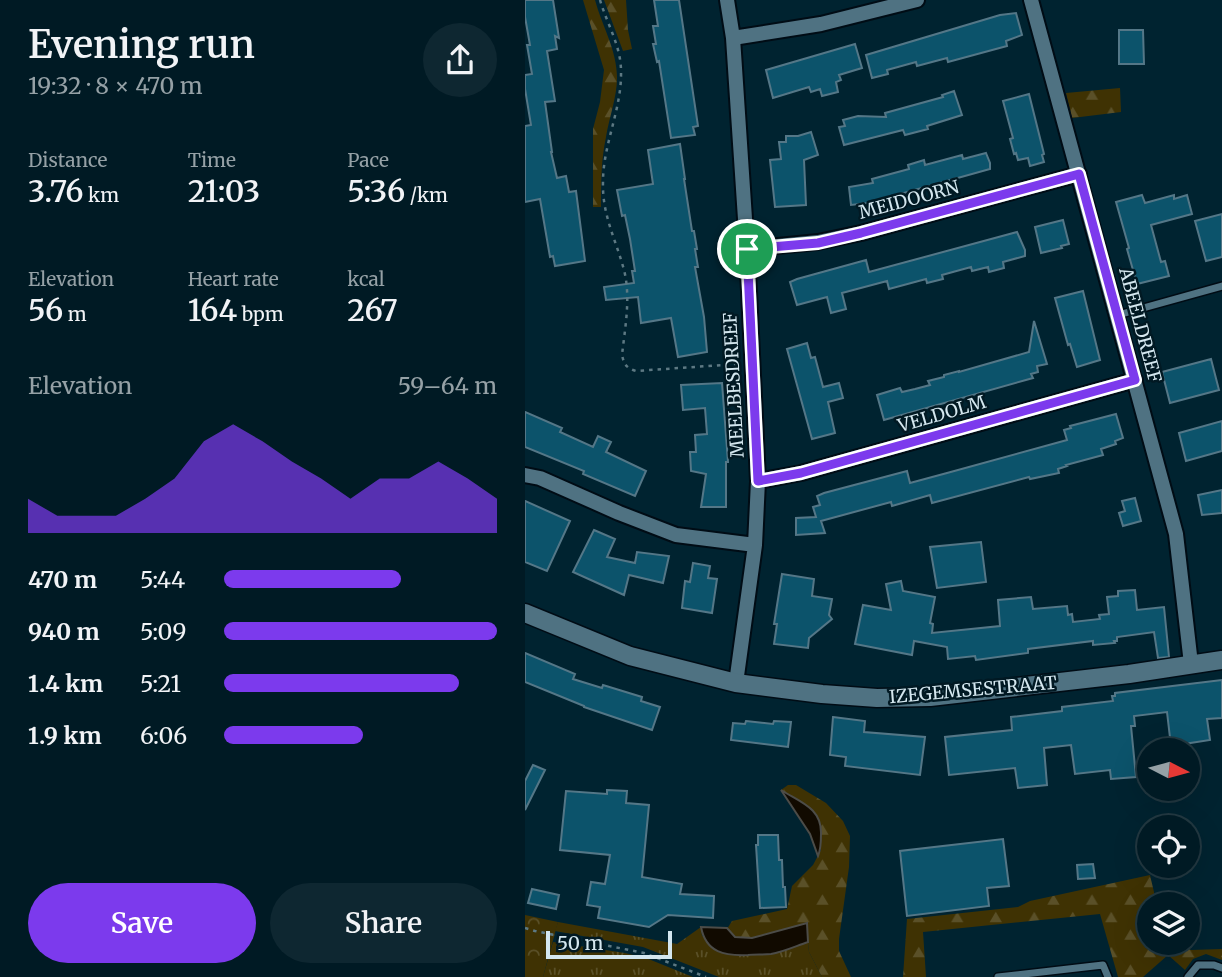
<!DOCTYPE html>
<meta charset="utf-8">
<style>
:root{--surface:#001a24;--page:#0e2731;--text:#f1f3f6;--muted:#95a1a6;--line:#223841;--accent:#7c3aed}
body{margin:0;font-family:Merriweather,serif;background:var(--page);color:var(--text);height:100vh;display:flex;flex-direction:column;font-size:26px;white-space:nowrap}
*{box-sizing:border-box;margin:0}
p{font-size:23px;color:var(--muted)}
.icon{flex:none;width:38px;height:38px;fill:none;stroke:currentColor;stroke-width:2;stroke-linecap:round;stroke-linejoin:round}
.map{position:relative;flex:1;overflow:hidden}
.panel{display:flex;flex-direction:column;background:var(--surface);width:525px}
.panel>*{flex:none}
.needle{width:46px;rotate:96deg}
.controls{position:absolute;left:612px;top:738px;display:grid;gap:14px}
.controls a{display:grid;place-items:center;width:63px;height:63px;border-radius:50%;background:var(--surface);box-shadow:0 7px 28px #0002,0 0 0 2px var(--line);font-size:35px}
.scale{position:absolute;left:21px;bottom:18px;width:126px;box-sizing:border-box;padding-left:7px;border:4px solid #d4e7ef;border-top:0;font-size:19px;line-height:24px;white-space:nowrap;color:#d4e7ef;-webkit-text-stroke:5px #011923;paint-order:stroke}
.pin{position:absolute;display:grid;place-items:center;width:60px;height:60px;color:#fff;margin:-30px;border:4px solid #fff;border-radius:50%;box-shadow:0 2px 7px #0007}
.round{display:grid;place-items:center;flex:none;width:74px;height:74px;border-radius:37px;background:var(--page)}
.overview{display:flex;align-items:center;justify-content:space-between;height:119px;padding:0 28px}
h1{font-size:38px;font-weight:600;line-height:52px}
.metrics{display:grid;grid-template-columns:repeat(3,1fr);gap:10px;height:119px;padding:7px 28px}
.metrics div{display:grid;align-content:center}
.metrics b{font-size:30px;font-weight:600}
.metrics small{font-size:19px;font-weight:400}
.metrics p{font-size:19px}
.chart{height:196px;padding:14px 28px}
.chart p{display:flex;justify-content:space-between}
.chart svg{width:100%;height:126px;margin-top:7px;fill:var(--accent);opacity:.7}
.cta{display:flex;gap:14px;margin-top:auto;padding:14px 28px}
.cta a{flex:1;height:80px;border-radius:42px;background:var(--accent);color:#fff;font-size:28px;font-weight:600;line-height:80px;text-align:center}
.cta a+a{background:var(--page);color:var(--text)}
ul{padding:0 28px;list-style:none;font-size:23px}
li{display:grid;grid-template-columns:112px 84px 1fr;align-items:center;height:52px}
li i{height:18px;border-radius:9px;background:var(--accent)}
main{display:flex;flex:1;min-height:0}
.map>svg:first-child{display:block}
.grass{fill:url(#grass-tufts)}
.forest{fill:url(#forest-firs)}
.park{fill:url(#park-crowns)}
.water{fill:#110a00;stroke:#4c4c48;stroke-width:2}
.building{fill:#0c536b;stroke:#547787;stroke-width:2}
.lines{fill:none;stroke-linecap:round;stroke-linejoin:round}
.service-casing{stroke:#000c15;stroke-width:10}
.minor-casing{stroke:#000c15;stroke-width:18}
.tertiary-casing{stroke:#000c15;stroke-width:21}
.path{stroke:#5d7983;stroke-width:2.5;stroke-dasharray:3.5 5;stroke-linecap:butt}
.service{stroke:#4f7282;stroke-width:7}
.minor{stroke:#4f7282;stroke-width:14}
.tertiary{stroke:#4f7282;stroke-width:18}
.route-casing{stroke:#fff;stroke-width:14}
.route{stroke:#7c3aed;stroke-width:9}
.labels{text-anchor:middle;stroke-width:5;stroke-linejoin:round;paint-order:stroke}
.street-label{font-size:18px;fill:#d4e7ef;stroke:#011923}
</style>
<main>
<section class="panel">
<div class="overview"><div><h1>Evening run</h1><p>19:32 · 8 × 470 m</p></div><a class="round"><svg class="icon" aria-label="share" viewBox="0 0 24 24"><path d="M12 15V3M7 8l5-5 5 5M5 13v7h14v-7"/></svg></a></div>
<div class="metrics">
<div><p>Distance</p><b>3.76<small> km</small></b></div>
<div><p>Time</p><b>21:03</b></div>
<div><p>Pace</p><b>5:36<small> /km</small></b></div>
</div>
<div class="metrics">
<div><p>Elevation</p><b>56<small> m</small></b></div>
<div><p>Heart rate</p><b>164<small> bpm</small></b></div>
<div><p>kcal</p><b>267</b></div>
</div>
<div class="chart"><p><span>Elevation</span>59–64 m</p>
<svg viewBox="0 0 160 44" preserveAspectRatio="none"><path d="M0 44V32L10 38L20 38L30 38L40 32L50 25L60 12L70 6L80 12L90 19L100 25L110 32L120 25L130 25L140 19L150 25L160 32V44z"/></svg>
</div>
<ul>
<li><b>470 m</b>5:44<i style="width:65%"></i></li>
<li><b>940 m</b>5:09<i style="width:100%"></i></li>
<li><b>1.4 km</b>5:21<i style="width:86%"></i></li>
<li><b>1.9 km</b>6:06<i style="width:51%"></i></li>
</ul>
<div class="cta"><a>Save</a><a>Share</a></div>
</section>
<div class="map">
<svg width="697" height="977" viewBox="0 0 697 977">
<defs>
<pattern id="grass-tufts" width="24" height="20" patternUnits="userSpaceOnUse" patternTransform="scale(1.75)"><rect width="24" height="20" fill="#3f3203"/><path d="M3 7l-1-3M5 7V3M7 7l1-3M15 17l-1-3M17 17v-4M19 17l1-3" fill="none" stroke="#5a5028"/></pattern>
<pattern id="forest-firs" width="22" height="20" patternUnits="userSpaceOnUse" patternTransform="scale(1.75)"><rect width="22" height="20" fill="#3f3203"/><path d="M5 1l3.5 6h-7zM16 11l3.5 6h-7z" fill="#5a5028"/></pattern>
<pattern id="park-crowns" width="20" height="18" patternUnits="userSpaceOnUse" patternTransform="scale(1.75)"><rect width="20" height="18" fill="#3f3203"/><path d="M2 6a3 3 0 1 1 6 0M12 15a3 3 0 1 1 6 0" fill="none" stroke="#5a5028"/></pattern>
</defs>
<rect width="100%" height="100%" fill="#002330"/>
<!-- grass -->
<path class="grass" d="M33,922L152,944L176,927L177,936L246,954L283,942L284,952L297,977H194L118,947L30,931Z
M28,942L100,953L121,958L168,977H18Z"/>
<!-- forest -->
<path class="forest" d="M58,0H70C77,26 92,50 92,78C92,97 84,118 81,137C76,160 76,183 76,207H68V129L75,102L79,70Z
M79,0H101L103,30L107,49L98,51Z
M595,88L596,112L547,118L541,93Z
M263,785H271L301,803L318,821L325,836L324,867L314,939V951L326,977H297L284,952L281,924L227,938L210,937L202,929L207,921L262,909L267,886L288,865L296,850L267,797L256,790Z
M625,875L632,905H625V943H650L666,950L697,949V960L681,954L668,959L660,970L643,955L618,977H593L575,914L398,932L401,977H378L382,919L493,907L505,901Z"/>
<!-- park -->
<path class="park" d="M0,915L33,922L18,977H0Z"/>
<!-- water -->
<path class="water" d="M256,790C275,802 297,808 296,834C296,842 296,849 293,856L285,834Z
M282,923L283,942C271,946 258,952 246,954C238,955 230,954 223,955C200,956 181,953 176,927L202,928L210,937L227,938Z"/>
<!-- building -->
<path class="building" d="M0,0H28L34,38L30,36L32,49L22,51L30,101L20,102L27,152H26L32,178L41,176L44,192L51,191L60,261L30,266L28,256L25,257L15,199L0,202V126L6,125L0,89V75L7,74L2,45H5L0,17Z
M129,0H154L173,126L168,127L170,135L146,138L134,61L132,62L128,44H131L128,26H133Z
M491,13L497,35L481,41L482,46L423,62L422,58L392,66L391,62L362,70L363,74L347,78L341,55L475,15Z
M594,30H618L619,64H594Z
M330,44L337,68L314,75L316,80L311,82L313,92L297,96L295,89L286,92L284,87L248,98L241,70Z
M429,91L437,115L402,126L403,129L380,135L378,130L319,145L314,127L320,126L318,120L333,116L361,117L360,113L418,97L417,95Z
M504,94L519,154L517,155L519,162L505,166L503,158L493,160L491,153L489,154L485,139L488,138L478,101Z
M286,132L293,155L279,160L281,205L250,207L245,160L256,159L254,142H261V136H273Z
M155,144L160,179H159L167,231H169L172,249H170L173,267H170L179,317L182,352L153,357L146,318L116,323L113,297L81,300L79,287L109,283L107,271H110L105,239L100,215L97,216L92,190L128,184L123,150Z
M461,153L465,163V169L343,203L326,205L324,187L348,183L347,179L384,169L383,165L399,160L400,165L437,155L438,159Z
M617,195L620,203L649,195V199L662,195L667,214L626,225L636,262L640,261L644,276L612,284L602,249L604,248L591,202Z
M697,214V257L681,261L670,221Z
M538,220L544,244L536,246L537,248L516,253L510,227Z
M492,232L500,250V256L478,262L479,268L464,272L463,267L447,271L446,267L417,275L418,279L402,283L401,279L364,289L362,281L317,293L321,309L306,313L302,297L272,305L265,282L272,279L341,260L344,272Z
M558,291L575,360L552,367L545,344L543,345L530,298Z
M509,321L522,364L512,366L513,372L506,374L508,378L359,420L352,395L375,388L377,392L390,389L405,385L403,381L419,377V375L434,371V372L504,352Z
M282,343L286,358L290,357L298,387L314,383L318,398L303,402L310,433L287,439L262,349Z
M686,359L694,390L645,403L637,372Z
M197,383L203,462H201V507H176L181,474L166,471L165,452H171L170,435L182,434L180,408L158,410L156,385Z
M0,412L37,428L35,432L68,447L73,436L86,442L81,452L121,471L110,496L58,474L59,471L0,447Z
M591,414L598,438L590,441L591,444L576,449L578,455L541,465L542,466L533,469L534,473L505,479L504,477L407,503L405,495L367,506L366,502L296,521L300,533L271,535V518L291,517L288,507L295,505L292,496L299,493L382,471L385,483L422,473L542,440L539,430L546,428L545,426Z
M697,421V451L661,461L654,433Z
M697,490V513L677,515L673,495Z
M610,498L616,521L598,526L594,513L600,511L597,501Z
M0,501L45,521L22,571L0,562Z
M69,530L90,539L82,557L110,563L112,552L144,556L138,583L104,575L99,595L48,572Z
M456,542L461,582L412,588L405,547Z
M168,563L185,566L183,578L192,579L187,613L157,608L160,581L165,582Z
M257,574L289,579L287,596L307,599L304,615L307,619L284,638L283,648L249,644L252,624H249Z
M376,581L378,591L410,597L405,623L408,624L407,633L475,626L473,600L506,597L508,609L542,606L543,615L547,614L548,622L575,619L574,615L584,614L582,597L593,596V591L610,590L612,610L639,607L644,657L633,658L629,632L592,637V641H589L590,643L568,645V641L503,649V653L451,660L450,656L423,659L422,647L389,641L387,655L330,644L338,605L366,610L361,584Z
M0,653L50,674L48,679L77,688L78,685L117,697L116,701L135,707L127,730L59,707V706L0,682Z
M697,680V718L682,719L685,740L646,746L642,712L609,716L610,726H606L611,777L586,779L585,770L550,774L546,745L519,748L522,785L493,788L490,768L424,775L420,737L487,730L486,717L537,711V707L588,701L587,696H590V693Z
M308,717L340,721L339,732L400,737L395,775L320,766L321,757L305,755Z
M221,721L248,724L249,721L266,722L263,747L206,740L208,723L220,724Z
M8,765L20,770L0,810V781Z
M82,790L102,791L101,803L124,805L117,877L157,884L155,894L189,896L188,918L143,915L124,927L73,918L75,907L62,905L66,882L80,884L85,855L35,850L41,791L82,794Z
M233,835H253L254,860H257L258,887H260L261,907L235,908L231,845H233Z
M478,839L484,886L462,888L464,906L382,916L375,851Z
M568,864L570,878L553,879L552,865Z
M7,889L34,895L31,909L3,903Z"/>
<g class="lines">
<defs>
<path id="service" d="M593,315L697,286
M473,977L578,965L583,977
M663,977L673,965H689L697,968"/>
<path id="minor" d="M202,0L208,38L222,249L233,481L230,545L211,683
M506,0L651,534L666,664
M208,38L296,24L392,0
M222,249L293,242L336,233L554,174
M0,475L15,478L94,513L151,535L230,545
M233,481L276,473L610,380"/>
<path id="tertiary" d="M0,613L105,656L211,683L297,694L352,698L405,697L604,674L697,660"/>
</defs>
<!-- service casing -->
<use href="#service" class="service-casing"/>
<!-- minor casing -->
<use href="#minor" class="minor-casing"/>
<!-- tertiary casing -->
<use href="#tertiary" class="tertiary-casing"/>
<!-- path -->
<path class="path" d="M75,0C82,24 96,46 96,71C97,109 78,144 78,182C77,215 91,240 99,270C106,297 100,328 97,355C99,364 101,368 111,371L213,364
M0,928L10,931L119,953L181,977"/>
<!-- service -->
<use href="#service" class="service"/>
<!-- minor -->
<use href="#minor" class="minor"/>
<!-- tertiary -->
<use href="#tertiary" class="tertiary"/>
</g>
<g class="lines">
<defs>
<path id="route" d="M554,174L610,380L276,473L233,481L222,249L293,243L336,233Z"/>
</defs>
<!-- route casing -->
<use href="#route" class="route-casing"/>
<!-- route -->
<use href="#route" class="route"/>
</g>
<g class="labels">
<!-- street labels -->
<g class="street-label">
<text transform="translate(384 200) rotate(-15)" y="6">MEIDOORN</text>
<text transform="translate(615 325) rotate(75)" y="6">ABEELDREEF</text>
<text transform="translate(209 385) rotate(-93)" y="6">MEELBESDREEF</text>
<text transform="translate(417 414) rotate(-16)" y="6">VELDOLM</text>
<text transform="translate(448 690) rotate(-5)" y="6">IZEGEMSESTRAAT</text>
</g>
</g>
</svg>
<div class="controls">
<a><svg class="needle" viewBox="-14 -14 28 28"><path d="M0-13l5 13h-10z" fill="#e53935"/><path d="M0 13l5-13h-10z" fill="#95a1a6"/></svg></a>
<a><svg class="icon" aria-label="locate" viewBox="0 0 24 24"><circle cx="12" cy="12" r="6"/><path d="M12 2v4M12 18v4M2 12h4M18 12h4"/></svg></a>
<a><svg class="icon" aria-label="layers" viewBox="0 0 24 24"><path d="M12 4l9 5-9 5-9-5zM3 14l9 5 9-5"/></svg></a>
</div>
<div class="scale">50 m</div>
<div class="pin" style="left:222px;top:249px;background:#1e9e55"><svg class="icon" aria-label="arrive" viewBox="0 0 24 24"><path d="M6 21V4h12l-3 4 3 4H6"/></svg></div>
</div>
</main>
